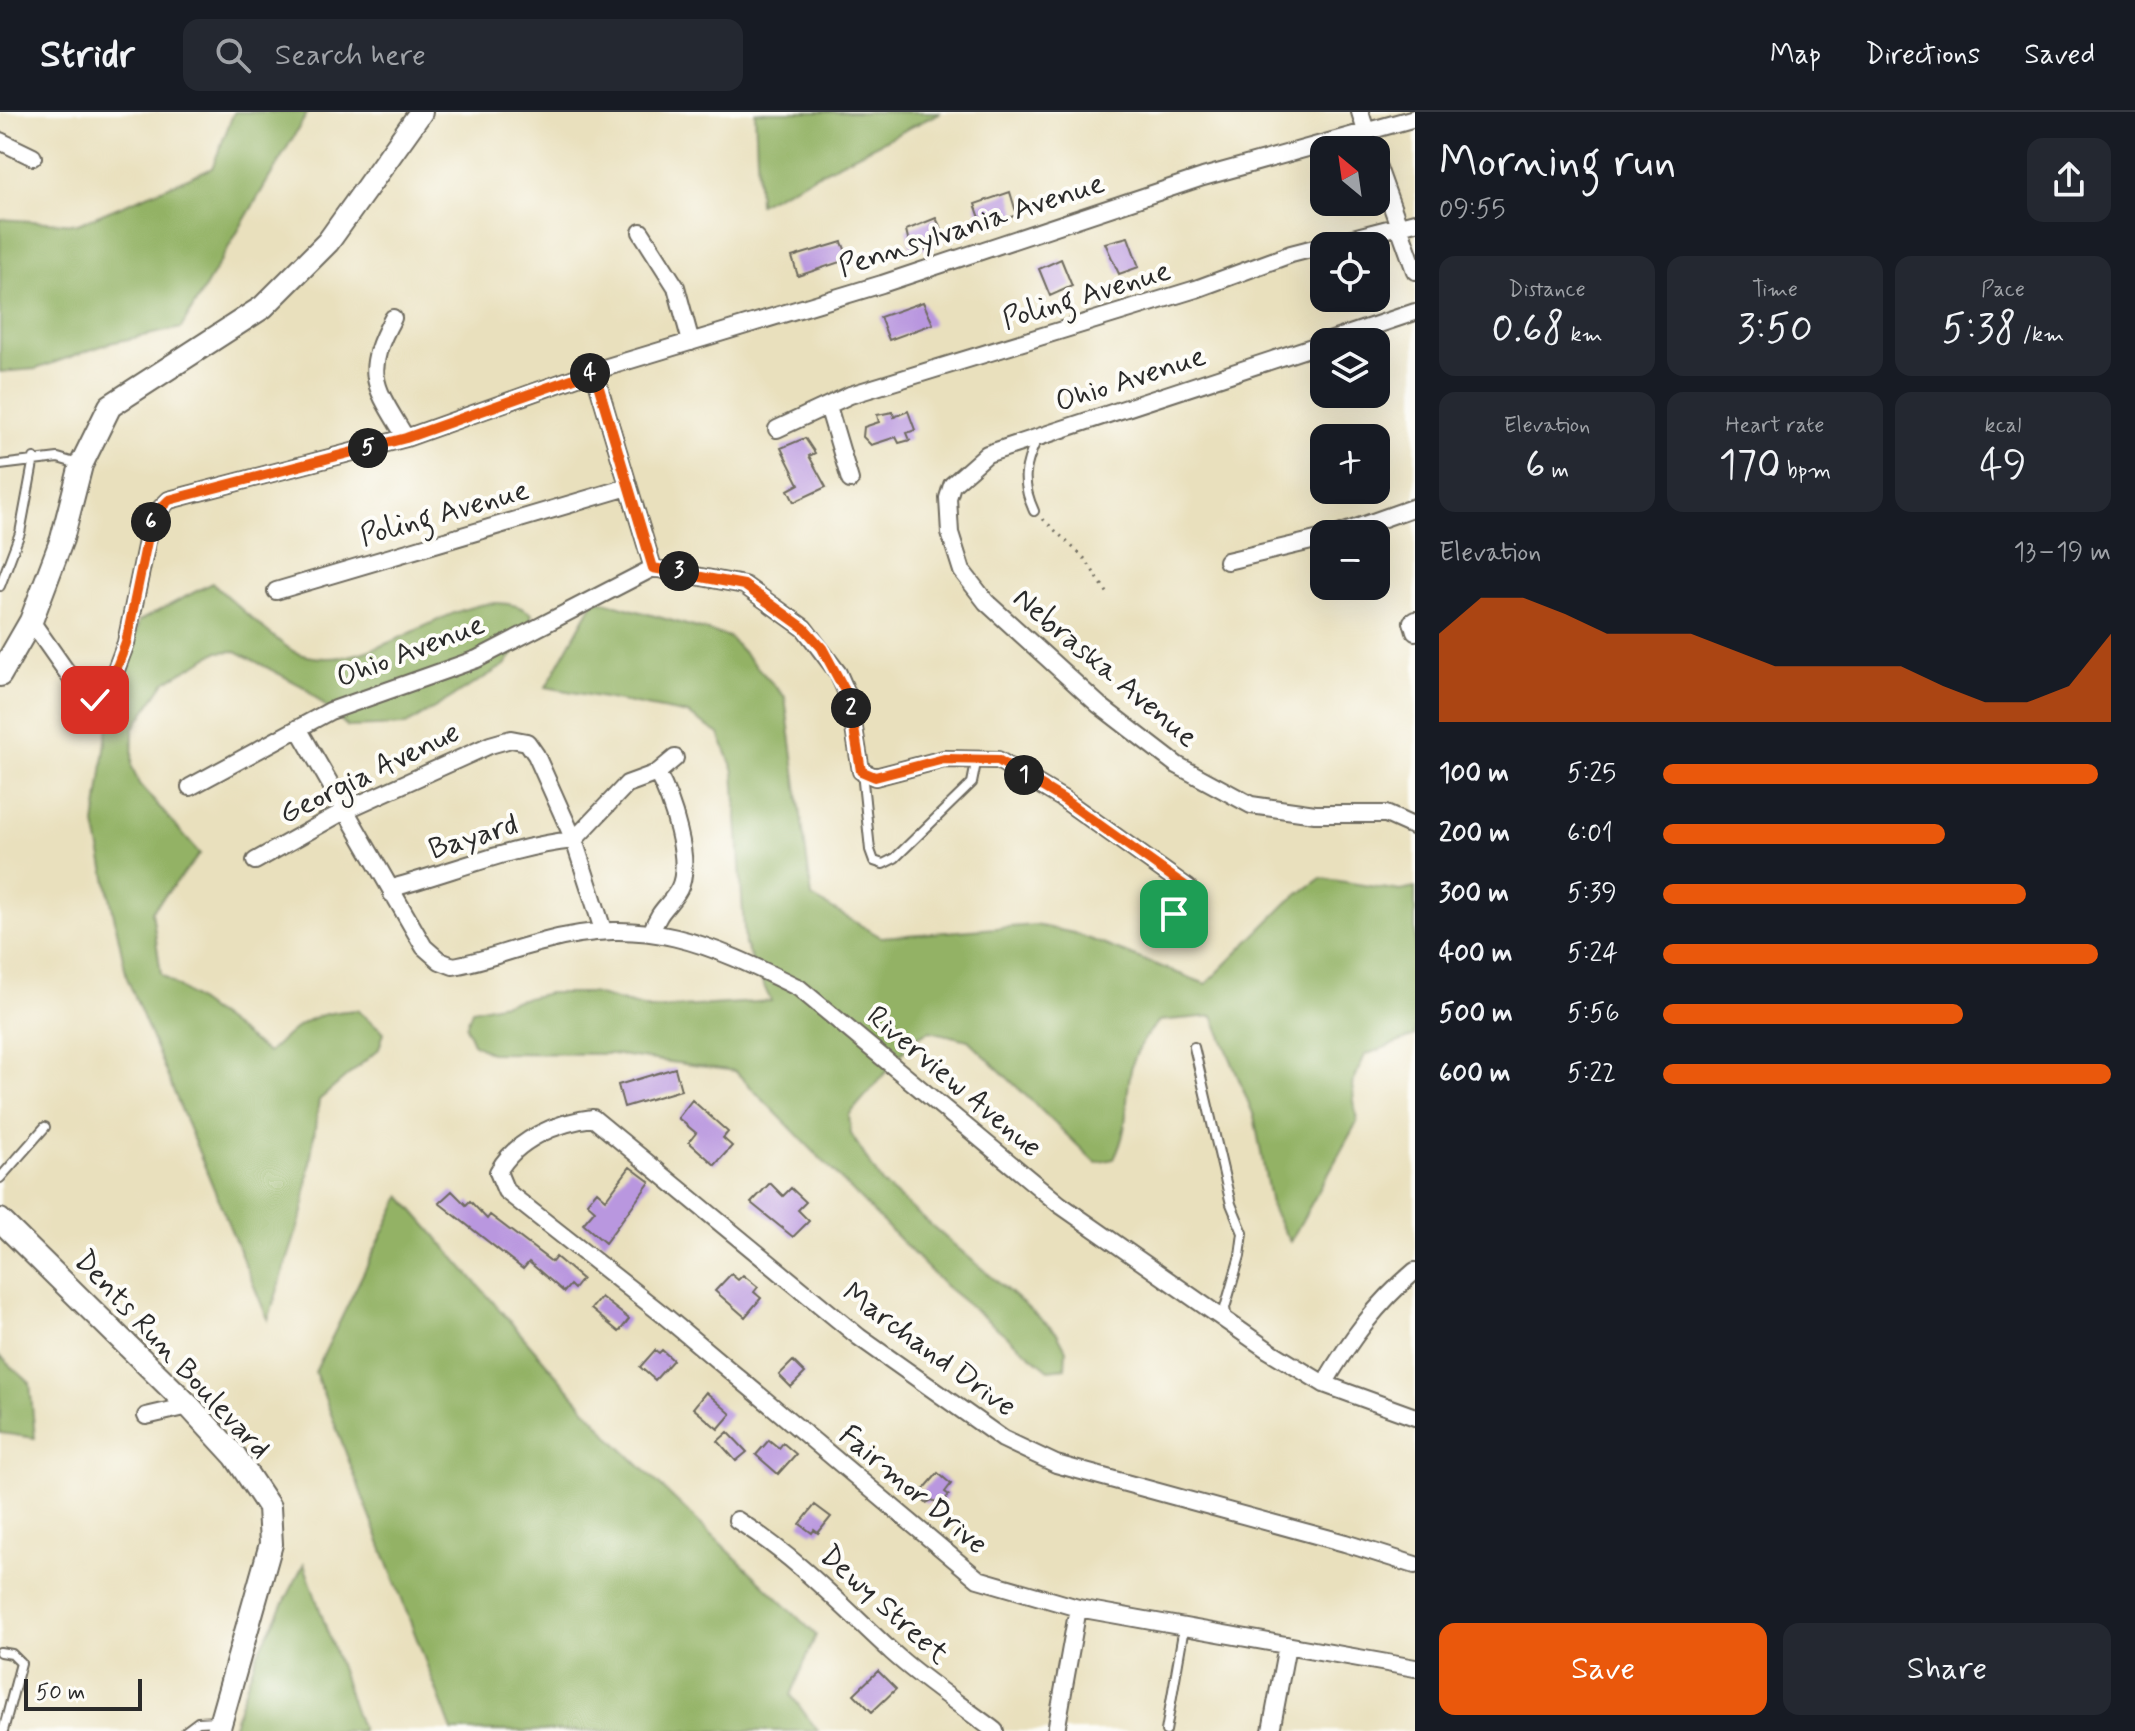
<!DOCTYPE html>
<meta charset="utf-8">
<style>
:root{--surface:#171b24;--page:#242831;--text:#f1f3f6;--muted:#9ea1a6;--line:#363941;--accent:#ea580c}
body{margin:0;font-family:Mynerve,sans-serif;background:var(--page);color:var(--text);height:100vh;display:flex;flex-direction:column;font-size:30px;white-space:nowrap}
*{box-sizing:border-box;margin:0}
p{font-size:26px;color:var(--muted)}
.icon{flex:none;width:44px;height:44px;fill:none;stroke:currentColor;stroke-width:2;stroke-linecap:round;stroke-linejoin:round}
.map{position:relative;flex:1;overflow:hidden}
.side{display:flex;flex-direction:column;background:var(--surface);width:720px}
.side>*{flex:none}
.needle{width:52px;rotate:331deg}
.controls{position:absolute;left:1310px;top:24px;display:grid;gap:16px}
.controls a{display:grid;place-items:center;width:80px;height:80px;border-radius:16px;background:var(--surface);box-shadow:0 8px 32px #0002;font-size:40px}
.scale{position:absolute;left:24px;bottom:20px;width:118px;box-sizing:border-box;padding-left:8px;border:4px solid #2b2b2b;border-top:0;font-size:22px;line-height:28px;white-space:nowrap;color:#2b2b2b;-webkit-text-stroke:6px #fdfcf7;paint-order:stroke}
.pin{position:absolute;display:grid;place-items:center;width:68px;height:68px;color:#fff;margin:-34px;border-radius:16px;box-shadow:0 4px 12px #0006}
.km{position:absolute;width:40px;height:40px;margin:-20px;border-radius:50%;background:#222;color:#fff;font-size:22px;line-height:40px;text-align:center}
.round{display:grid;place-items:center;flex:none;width:84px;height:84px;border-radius:16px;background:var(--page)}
.headline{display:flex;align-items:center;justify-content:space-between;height:136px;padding:0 24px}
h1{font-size:44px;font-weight:600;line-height:60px}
.figures{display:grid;grid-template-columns:repeat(3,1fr);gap:12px;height:136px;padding:8px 24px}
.figures div{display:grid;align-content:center;border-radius:16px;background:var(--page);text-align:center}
.figures b{font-size:40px;font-weight:600}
.figures small{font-size:22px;font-weight:400}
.figures p{font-size:22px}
.chart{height:224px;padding:16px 24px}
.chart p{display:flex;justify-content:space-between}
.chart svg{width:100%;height:144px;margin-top:8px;fill:var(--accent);opacity:.7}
.button{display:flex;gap:16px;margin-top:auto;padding:16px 24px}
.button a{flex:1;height:92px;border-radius:16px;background:var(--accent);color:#fff;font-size:32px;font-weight:600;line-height:92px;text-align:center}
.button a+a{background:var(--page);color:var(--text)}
ul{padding:0 24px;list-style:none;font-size:26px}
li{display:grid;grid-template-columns:128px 96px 1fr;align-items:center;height:60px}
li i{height:20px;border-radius:10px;background:var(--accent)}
header{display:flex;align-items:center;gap:48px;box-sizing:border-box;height:112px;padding:0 40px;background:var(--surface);border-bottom:2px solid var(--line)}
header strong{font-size:38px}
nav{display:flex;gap:44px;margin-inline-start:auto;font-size:28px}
.search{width:560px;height:72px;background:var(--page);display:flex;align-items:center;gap:20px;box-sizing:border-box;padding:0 28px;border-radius:16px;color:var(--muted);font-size:30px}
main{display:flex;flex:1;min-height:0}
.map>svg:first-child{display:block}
.forest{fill:#93b265;stroke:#5f6e48;stroke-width:2}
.building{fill:#b997df}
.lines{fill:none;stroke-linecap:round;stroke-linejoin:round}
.lane-casing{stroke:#6e6a5e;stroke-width:12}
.street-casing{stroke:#6e6a5e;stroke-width:20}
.secondary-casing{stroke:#6e6a5e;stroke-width:26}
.path{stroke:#6e6a5e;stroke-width:3;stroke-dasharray:2 6;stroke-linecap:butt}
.lane{stroke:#fff;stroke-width:8}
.street{stroke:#fff;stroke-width:16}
.secondary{stroke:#fff;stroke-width:22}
.route-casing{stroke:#fff;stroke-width:16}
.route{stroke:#ea580c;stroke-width:10}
.labels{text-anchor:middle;stroke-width:8;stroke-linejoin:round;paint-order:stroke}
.street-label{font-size:30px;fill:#2b2b2b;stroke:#fdfcf7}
</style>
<header>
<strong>Stridr</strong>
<div class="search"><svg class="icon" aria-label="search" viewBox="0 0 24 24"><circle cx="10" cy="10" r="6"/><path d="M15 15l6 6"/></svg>Search here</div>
<nav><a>Map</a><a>Directions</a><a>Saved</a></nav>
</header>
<main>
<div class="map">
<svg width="1415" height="1619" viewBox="0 0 1415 1619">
<rect width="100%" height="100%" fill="#fdfcf7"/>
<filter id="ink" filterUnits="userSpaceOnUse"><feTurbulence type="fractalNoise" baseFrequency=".0125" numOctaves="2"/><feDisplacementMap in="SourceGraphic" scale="16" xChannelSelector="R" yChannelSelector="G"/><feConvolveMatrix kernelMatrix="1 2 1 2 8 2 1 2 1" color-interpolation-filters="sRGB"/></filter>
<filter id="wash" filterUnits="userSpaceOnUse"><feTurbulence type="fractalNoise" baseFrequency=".006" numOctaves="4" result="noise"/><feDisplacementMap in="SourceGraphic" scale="32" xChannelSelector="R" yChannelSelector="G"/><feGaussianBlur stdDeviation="1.8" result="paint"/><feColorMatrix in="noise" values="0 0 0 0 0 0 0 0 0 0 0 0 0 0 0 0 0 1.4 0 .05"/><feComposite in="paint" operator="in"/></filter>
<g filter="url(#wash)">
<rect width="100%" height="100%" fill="#e9e0bd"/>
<!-- forest -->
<path class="forest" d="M234,0H308L181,216L110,231L36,257L0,260V107L78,112L212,56Z
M755,0H941L759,92Z
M212,471C227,484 283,536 297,541C381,571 468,456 532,502L527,522L505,553L406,613L348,615L304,575L236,539L217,540L165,570L133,617L132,655L139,672L200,742L152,799L161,862L268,941C301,909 310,901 357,898L384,920L379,937L319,988L303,1100L268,1208L127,866L95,713L107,621L139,509Z
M595,487L729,525L785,585L812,785L881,825L1035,813L1074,821L1206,872L1289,789L1321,766L1400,779L1415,776V924L1365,943L1352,973L1357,1010L1290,1130L1272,1098L1254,1004L1213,904L1159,909C1110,960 1140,996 1114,1047L1096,1051L968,928L930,919L915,926L849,1003L851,1022L882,1071L1057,1221L1066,1238L1065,1256L1049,1258L945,1174L735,959L612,942L490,941L473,931L466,915L472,898L549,881H591L650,897L771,889L745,833L734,659L719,622L688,602L546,575Z
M401,1084L612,1327L816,1523L791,1583L818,1619H452L315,1260Z
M0,1244L30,1271L35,1326L0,1321Z
M304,1452L362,1619H231L256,1545Z"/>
<g id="blocks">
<!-- building -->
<path class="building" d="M1010,80L1017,103L983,114L975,92Z
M936,106L946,127L935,129L936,134L924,138L919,133L910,135L906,118Z
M1128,125L1139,155L1119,162L1105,131Z
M842,130L849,147L798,164L792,145Z
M1061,147L1072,174L1050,184L1039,157Z
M923,190L933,212L889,228L880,205Z
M908,299L915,318L907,321L910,328L899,331L896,325L871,333L863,325L864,315L879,310L877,303L893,300L894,305Z
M805,326L815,341L809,344L826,375L794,390L788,378L799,372L781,336Z
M675,956L681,978L624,995L618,973Z
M692,988L728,1020L723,1026L732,1034L715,1053L689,1030L696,1021L678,1006Z
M630,1055L650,1070L605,1131L583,1112L595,1098L587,1091L597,1079L606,1087Z
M770,1071L783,1084L791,1076L806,1090L798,1098L809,1109L793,1125L751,1091Z
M452,1079L466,1093L470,1089L487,1107L490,1103L552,1150L556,1145L582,1167L574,1177L570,1173L564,1180L529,1150L523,1157L439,1091Z
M731,1162L738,1168L743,1163L758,1175L754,1180L761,1186L745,1205L715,1179Z
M601,1185L629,1207L619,1220L591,1197Z
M655,1238L659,1241L662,1238L673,1248L655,1268L640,1255Z
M793,1249L805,1261L791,1275L779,1263Z
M706,1280L731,1302L718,1317L693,1296Z
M728,1320L747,1340L736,1349L718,1329Z
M769,1328L779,1336L783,1331L796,1342L778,1362L756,1343Z
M938,1361L951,1372L945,1380L949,1383L941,1392L932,1388L926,1391L918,1384Z
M815,1393L831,1405L818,1421L814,1418L812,1421L800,1412Z
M878,1559L896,1577L872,1600L854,1582Z"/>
</g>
</g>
<g filter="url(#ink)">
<use href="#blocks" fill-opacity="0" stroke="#6e6a5e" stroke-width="2"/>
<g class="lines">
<defs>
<path id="lane" d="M0,353L58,346L78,352
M1034,399C1021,371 1024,354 1037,327
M0,474L20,421L34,346
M862,660L870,738L874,749L883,752L895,746L972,671L977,646
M1194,935L1231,1092L1243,1121L1240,1144L1225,1196L1227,1208
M0,1066L45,1015
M0,1540L12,1542L21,1551L3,1619
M186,1619L198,1610L218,1609
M1166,1619L1184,1515"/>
<path id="street" d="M1360,0L1372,38
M0,29L33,45
M1376,50L1415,159
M641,120L676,175L691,230
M393,206C362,263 375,274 406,326
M1326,230L1415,200
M1324,231L987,342L952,373L948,386L950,421L962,459L986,490L1099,593L1177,653L1251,693L1315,702H1386L1415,715
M594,259L653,456L744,473L804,516L838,561L849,586L861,659L875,665L944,647L998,648L1063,687L1188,776L1190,793L1182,800L1167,802
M828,294L850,368
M777,317L850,283L1196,177L1291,142L1415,110
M1339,422L1415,395
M1227,449L1324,426
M276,479L628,375
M1415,508L1412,510L1415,520
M31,509L78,576L95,588L108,579L126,531L152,405L169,388L406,326L594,259L882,172L1203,65L1415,6
M298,616L424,835L440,849L453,854C484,849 512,837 542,830C645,802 708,831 799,876L1059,1092L1268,1238L1324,1272L1415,1305
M190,675L330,599L477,547L653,456
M255,749L346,698L490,633L511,627L527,630L536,643L574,728L603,818
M392,782L399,774C457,758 514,734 574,728L627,672L657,661L675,646
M652,819C660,796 669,795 679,777C693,750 671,686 657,661
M1324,1272C1350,1228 1376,1192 1415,1159
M146,1304L189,1294
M737,1408C796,1445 841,1493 892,1540C924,1569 961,1593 995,1619
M1415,1453L1345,1431L1056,1352L1003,1327L859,1225L593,1006C558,1010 516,1027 498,1060L506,1079L666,1205L978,1467L1078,1496L1415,1556
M1056,1619L1078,1496
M1271,1619L1287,1533"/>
<path id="secondary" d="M0,563L31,509L62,427L81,353L110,294L263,195L328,130L421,0
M0,1108L189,1294L235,1344L269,1395L271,1432L218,1619"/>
</defs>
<!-- lane casing -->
<use href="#lane" class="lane-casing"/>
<!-- street casing -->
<use href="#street" class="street-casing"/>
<!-- secondary casing -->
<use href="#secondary" class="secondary-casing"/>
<!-- path -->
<path class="path" d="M1043,407L1085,447L1108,482"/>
<!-- lane -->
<use href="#lane" class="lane"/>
<!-- street -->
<use href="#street" class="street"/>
<!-- secondary -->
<use href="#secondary" class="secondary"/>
</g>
</g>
<g class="lines" filter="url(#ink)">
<defs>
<path id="route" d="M95,588L108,579L126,531L152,405L169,388L406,326L594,259L653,456L744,473L804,516L822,536L849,586L861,659L875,665L944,647L998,648L1063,687L1188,776L1190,793L1174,802"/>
</defs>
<!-- route casing -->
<use href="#route" class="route-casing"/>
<!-- route -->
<use href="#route" class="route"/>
</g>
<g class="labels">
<!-- street labels -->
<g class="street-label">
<text transform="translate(971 112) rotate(-18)" y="10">Pennsylvania Avenue</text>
<text transform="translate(1086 182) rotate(-17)" y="10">Poling Avenue</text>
<text transform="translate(1130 266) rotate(-18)" y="10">Ohio Avenue</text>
<text transform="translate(444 400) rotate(-16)" y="10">Poling Avenue</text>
<text transform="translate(410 538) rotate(-21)" y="10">Ohio Avenue</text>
<text transform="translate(1106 555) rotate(40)" y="10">Nebraska Avenue</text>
<text transform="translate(369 660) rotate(-26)" y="10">Georgia Avenue</text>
<text transform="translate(473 724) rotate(-17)" y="10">Bayard</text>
<text transform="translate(955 969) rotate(40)" y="10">Riverview Avenue</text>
<text transform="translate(930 1237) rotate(36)" y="10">Marchand Drive</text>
<text transform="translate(173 1242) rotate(47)" y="10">Dents Run Boulevard</text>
<text transform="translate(914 1377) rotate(40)" y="10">Fairmor Drive</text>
<text transform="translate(885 1492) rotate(42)" y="10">Dewy Street</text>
</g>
</g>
</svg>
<div class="controls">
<a><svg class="needle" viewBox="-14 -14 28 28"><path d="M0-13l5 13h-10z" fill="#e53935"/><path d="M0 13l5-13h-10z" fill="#9ea1a6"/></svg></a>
<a><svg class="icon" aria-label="locate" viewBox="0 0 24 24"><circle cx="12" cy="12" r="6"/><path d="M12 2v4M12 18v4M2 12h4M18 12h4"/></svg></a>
<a><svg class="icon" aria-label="layers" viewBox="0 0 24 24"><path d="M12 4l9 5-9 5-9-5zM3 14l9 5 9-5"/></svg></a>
<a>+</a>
<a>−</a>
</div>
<div class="scale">50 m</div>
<div class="pin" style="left:1174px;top:802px;background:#1e9e55"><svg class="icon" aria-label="arrive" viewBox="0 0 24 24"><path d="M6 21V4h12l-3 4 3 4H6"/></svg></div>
<div class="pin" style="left:95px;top:588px;background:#d93025"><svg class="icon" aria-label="check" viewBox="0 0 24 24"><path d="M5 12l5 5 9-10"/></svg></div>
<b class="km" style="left:1024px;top:663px">1</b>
<b class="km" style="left:851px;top:596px">2</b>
<b class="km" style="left:679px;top:459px">3</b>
<b class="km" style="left:590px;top:261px">4</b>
<b class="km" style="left:368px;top:336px">5</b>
<b class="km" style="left:151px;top:410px">6</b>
</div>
<section class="side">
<div class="headline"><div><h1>Morning run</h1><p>09:55</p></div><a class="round"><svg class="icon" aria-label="share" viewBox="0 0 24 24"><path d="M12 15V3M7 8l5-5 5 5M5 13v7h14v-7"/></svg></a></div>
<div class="figures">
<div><p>Distance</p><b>0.68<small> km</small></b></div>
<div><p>Time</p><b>3:50</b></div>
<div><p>Pace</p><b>5:38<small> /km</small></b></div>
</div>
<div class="figures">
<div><p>Elevation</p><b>6<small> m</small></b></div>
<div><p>Heart rate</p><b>170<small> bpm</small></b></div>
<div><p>kcal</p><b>49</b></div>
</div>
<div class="chart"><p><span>Elevation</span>13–19 m</p>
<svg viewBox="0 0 160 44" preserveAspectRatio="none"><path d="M0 44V17L10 6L20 6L30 11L40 17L50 17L60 17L70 22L80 27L90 27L100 27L110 27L120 33L130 38L140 38L150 33L160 17V44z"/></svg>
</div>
<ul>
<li><b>100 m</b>5:25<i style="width:97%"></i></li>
<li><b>200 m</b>6:01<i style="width:63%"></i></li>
<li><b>300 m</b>5:39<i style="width:81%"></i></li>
<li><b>400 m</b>5:24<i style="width:97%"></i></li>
<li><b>500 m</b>5:56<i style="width:67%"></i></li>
<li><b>600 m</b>5:22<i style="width:100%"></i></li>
</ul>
<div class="button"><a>Save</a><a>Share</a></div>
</section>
</main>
